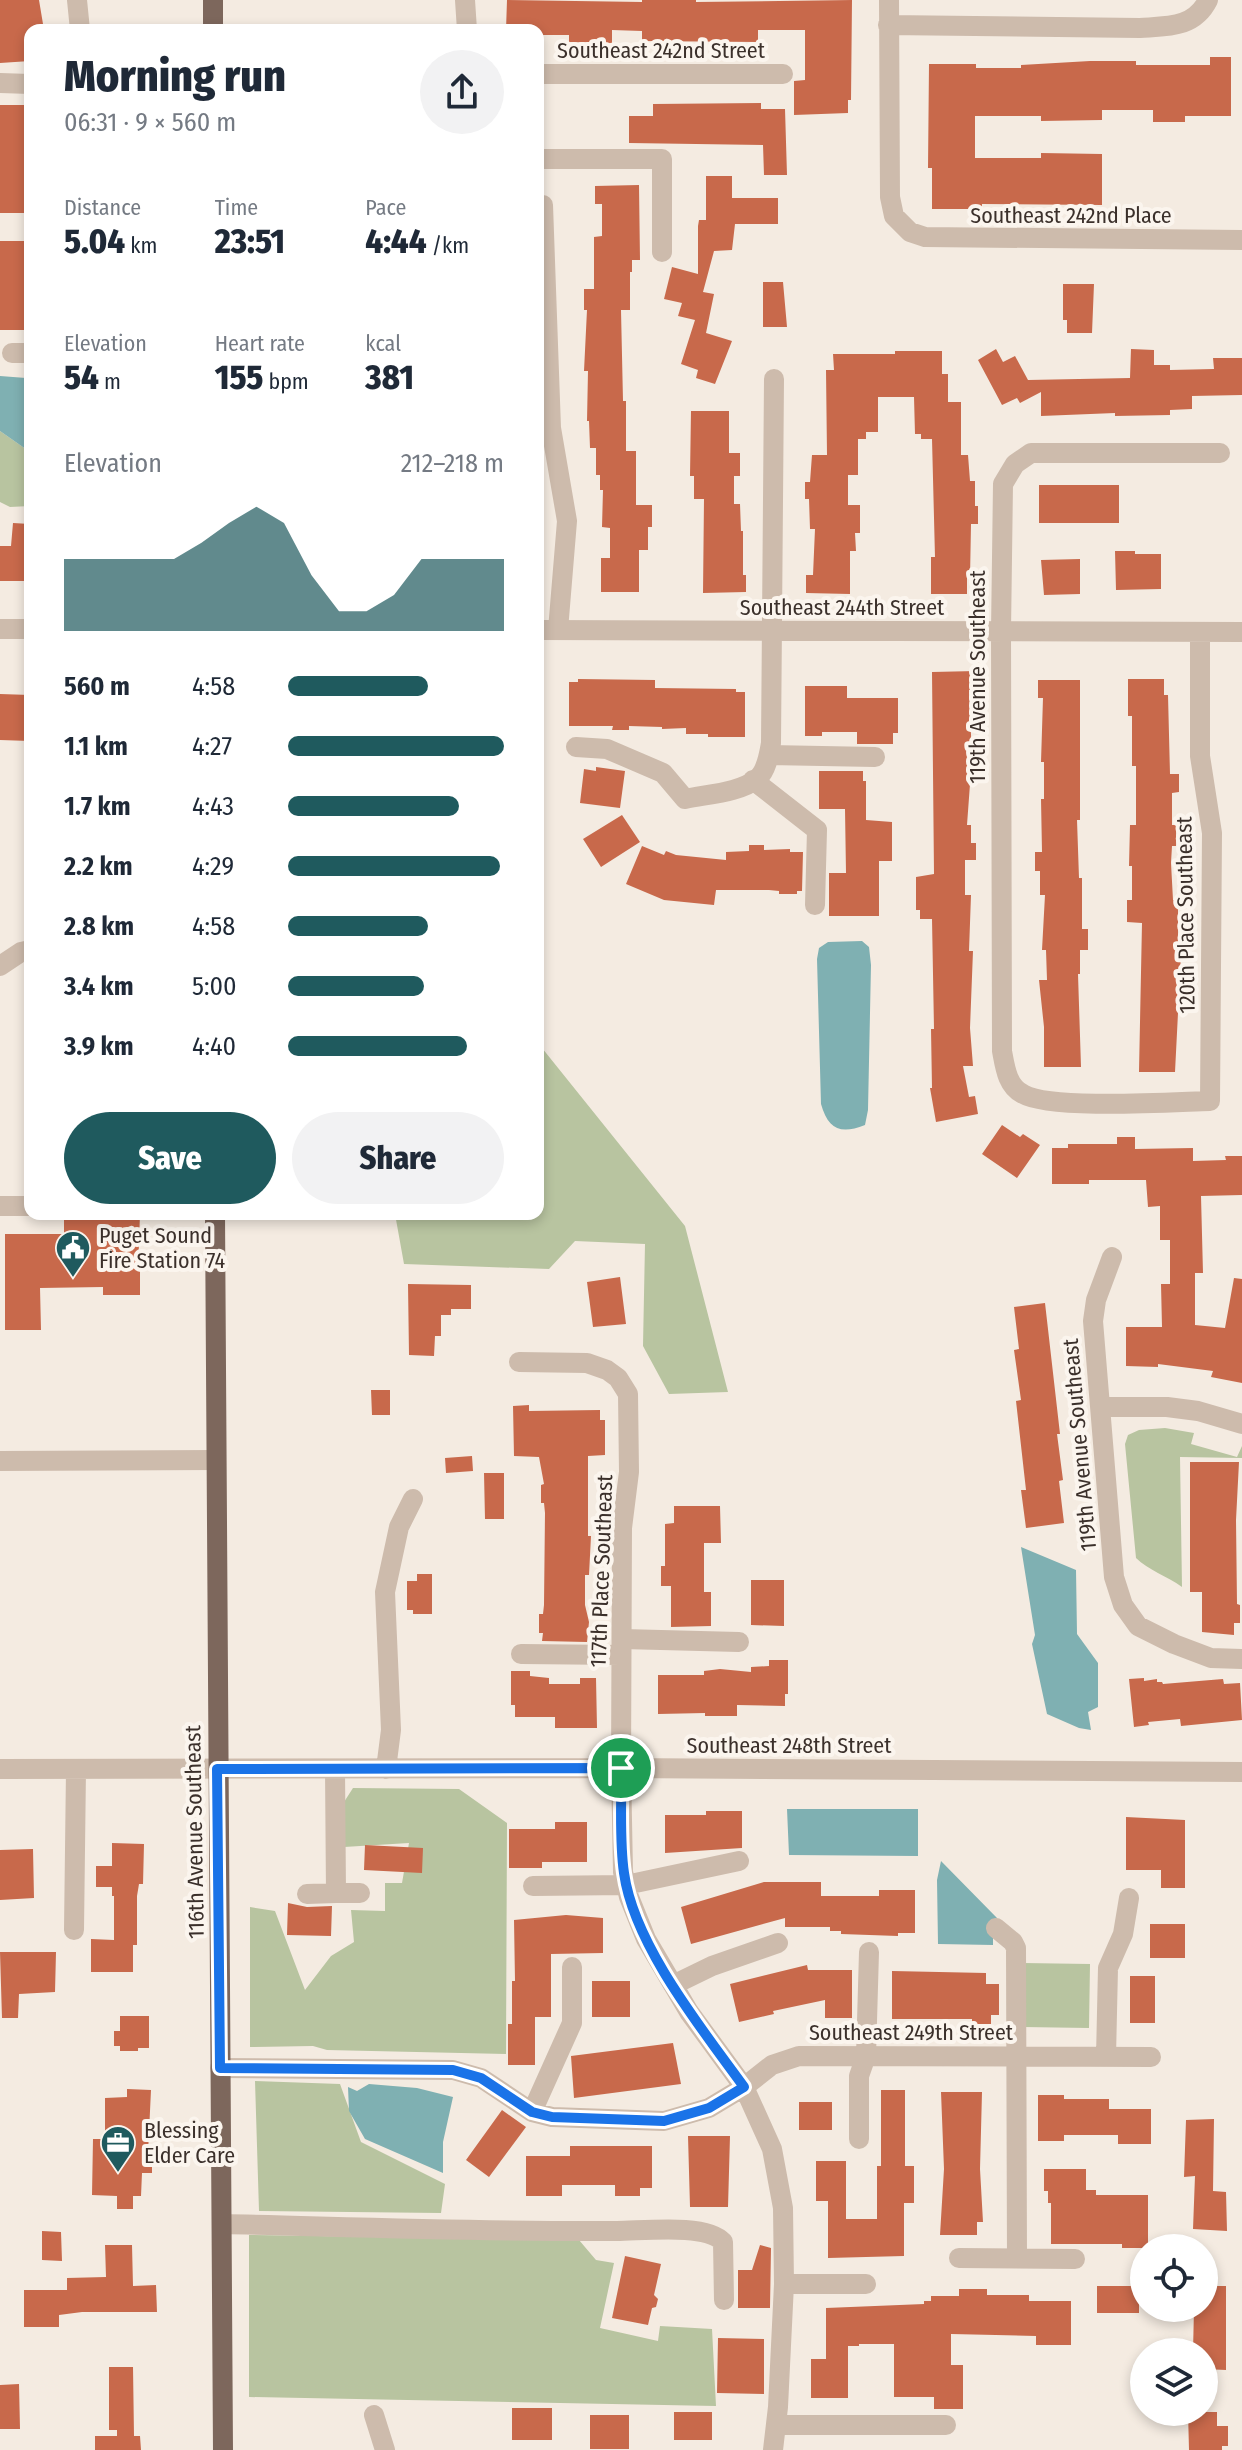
<!DOCTYPE html>
<meta charset="utf-8">
<style>
:root{--surface:#fff;--page:#f2f2f3;--text:#1f2937;--muted:#747a83;--accent:#1f5a5e}
body{margin:0;font-family:"Fira Sans Condensed",sans-serif;background:var(--page);color:var(--text);height:100vh;display:flex;flex-direction:column;font-size:30px;white-space:nowrap}
*{box-sizing:border-box;margin:0}
p{font-size:26px;color:var(--muted)}
.icon{flex:none;width:44px;height:44px;fill:none;stroke:currentColor;stroke-width:2;stroke-linecap:round;stroke-linejoin:round}
.map{position:relative;flex:1;overflow:hidden}
.side{position:absolute;left:24px;top:24px;width:520px;height:1196px;display:flex;flex-direction:column;background:var(--surface);border-radius:16px;box-shadow:0 4px 12px #0003}
.side>*{flex:none}
.fabs{position:absolute;left:1130px;top:2234px;display:grid;gap:16px}
.fabs a{display:grid;place-items:center;width:88px;height:88px;border-radius:50%;background:var(--surface);box-shadow:0 4px 12px #0003;font-size:40px}
.pin{position:absolute;display:grid;place-items:center;width:68px;height:68px;color:#fff;margin:-34px;border:4px solid #fff;border-radius:50%;box-shadow:0 2px 8px #0007}
.round{display:grid;place-items:center;flex:none;width:84px;height:84px;border-radius:42px;background:var(--page)}
.overview{display:flex;align-items:center;justify-content:space-between;height:136px;padding:0 40px}
h1{font-size:44px;font-weight:800;line-height:60px}
.metrics{display:grid;grid-template-columns:repeat(3,1fr);gap:12px;height:136px;padding:8px 40px}
.metrics div{display:grid;align-content:center}
.metrics b{font-size:34px;font-weight:800}
.metrics small{font-size:22px;font-weight:400}
.metrics p{font-size:22px}
.chart{height:224px;padding:16px 40px}
.chart p{display:flex;justify-content:space-between}
.chart svg{width:100%;height:144px;margin-top:8px;fill:var(--accent);opacity:.7}
.cta{display:flex;gap:16px;margin-top:auto;padding:16px 40px}
.cta a{flex:1;height:92px;border-radius:48px;background:var(--accent);color:#fff;font-size:32px;font-weight:800;line-height:92px;text-align:center}
.cta a+a{background:var(--page);color:var(--text)}
ul{padding:0 40px;list-style:none;font-size:26px}
li{display:grid;grid-template-columns:128px 96px 1fr;align-items:center;height:60px}
li i{height:20px;border-radius:10px;background:var(--accent)}
.map>svg:first-child{display:block}
.green{fill:#b8c4a0}
.water{fill:#7fb0b2}
.building{fill:#c8694b}
.lines{fill:none;stroke-linecap:round;stroke-linejoin:round}
.minor{stroke:#cdbbac;stroke-width:20}
.major{stroke:#7d675c;stroke-width:20}
.route-casing{stroke:#fff;stroke-width:16}
.route{stroke:#1a73e8;stroke-width:10}
.labels{text-anchor:middle;stroke-width:8;stroke-linejoin:round;paint-order:stroke}
.street-label{font-size:22px;fill:#3b302b;stroke:#fbf5ee}
.poi-label{font-size:22px;fill:#3b302b;stroke:#fbf5ee;text-anchor:start}
</style>
<div class="map">
<svg width="1242" height="2450" viewBox="0 0 1242 2450">
<rect width="100%" height="100%" fill="#f4ebe1"/>
<!-- green -->
<path class="green" d="M0,431L30,452V506L10,507L0,502Z
M538,1043L685,1226L728,1392L669,1394L643,1346L645,1244L575,1241L549,1269L404,1264L395,1214H538Z
M1165,1428L1194,1433L1191,1444L1237,1457L1242,1446V1458L1180,1457L1182,1587C1167,1576 1148,1570 1136,1558L1125,1444L1128,1435L1139,1430Z
M353,1788L459,1789L507,1823L506,2054L327,2050L313,2046L250,2047V1907L275,1911L305,1990L331,1956L354,1942L351,1910L385,1911V1883H402L409,1843L344,1847V1802Z
M1023,1963L1090,1964L1089,2028L1023,2027Z
M255,2081L340,2084L361,2142L445,2184L441,2213L259,2211Z
M249,2235L579,2240L596,2260L614,2263L600,2328L658,2341L660,2326L712,2329L716,2406L249,2397Z"/>
<!-- water -->
<path class="water" d="M0,376L26,378L30,384V452L0,431Z
M862,941L869,947L871,965L868,1110L865,1125C840,1135 828,1129 821,1104L817,959L819,948L828,942Z
M1021,1547L1076,1570L1077,1634L1098,1663V1707L1088,1712L1091,1730L1079,1728L1047,1714L1032,1644L1035,1635Z
M787,1809H918V1856L789,1855Z
M941,1861L997,1918L999,1923L993,1934V1945L938,1944L937,1880Z
M369,2084L417,2088L453,2097L443,2142V2173L365,2139L349,2111L348,2087L357,2091Z"/>
<!-- building -->
<path class="building" d="M0,0H39L44,30H30V61L0,63Z
M507,0L642,2V0H696V2L852,0L851,100H848V113L794,115V81L805,80V30H758V42L642,41V31L612,30V43L569,42V35H538V30H506Z
M1210,57H1231V116H1185V122H1153V110H1102V120L1041,121V116H975V158H1041V153L1102,154V205L982,204V209H932V168H928L929,64H976V68H1021V65L1090,61H1136V65H1210Z
M761,103V109H785L787,175H764L763,145L629,143V116H653V104Z
M0,105H30V213H0Z
M706,176H732V198H778V224H735L732,250L714,251L703,292L714,294L706,333L732,341L715,384L696,378L698,370L681,364L695,320L678,316L682,303L664,299L672,267L698,274V226L699,220H706Z
M639,185L640,260H632V272H630V310H621L623,401H626V451H636V505H652V527H648V550H639V592H601V558H610V528L602,527L603,490H600V475H596V448H590L589,421H587L588,371H584L587,310H584V289H594V237L602,236V204H595V186Z
M0,241H30V330H0Z
M763,282H783L787,327H763Z
M1063,284H1094L1092,333H1067V320H1063Z
M996,349L1003,362L1015,356L1028,380L1130,378L1131,349L1154,350V365H1170V370L1214,369L1213,358H1242V395L1192,396V409L1170,410V415L1115,416V413L1041,416V392L1020,403L1017,398L1002,405L978,360Z
M895,351H942V374H948V402H961V455H968L970,481H975V506H978V524H971L970,578H967V594H931V557H935L932,439H921V434H915L914,397H878V432H866V439H858V475H848V505H860V533H855L856,551H850V594L806,593V575H813L815,529H810L809,499H805V482H810L812,455H827L826,370H834L833,354H895Z
M691,411H729V453H740V476H734V504H740L741,531H743V575H746V592L703,593L704,499H694V476H690Z
M1039,485H1119V523H1039Z
M13,523L30,524L28,546H30V581H0V546H11Z
M1115,551H1135V554H1161V589L1116,590Z
M1080,559V594L1044,595L1041,560Z
M976,671V690H969L972,757L967,825H971V843H976V860H965V895H971L969,951H973L970,1028L973,1066H963L969,1097L975,1096L978,1114L936,1122L930,1088H932L931,1029H934L932,919H920V910H916V877L934,874L932,672Z
M578,679L655,680V688L736,689V692H745V737H708V734H686V728L662,729V727L629,726V730H612L613,726H569V682H578Z
M1128,679H1164V695H1168L1170,774H1179V792L1172,793V825H1176V846H1172L1171,863L1173,900H1178V954H1181L1175,1072H1139L1142,923L1127,922V900H1132V866H1129L1130,825H1136V766H1132V716H1128Z
M1038,680H1080V820H1077L1079,878H1082V929H1088V950H1080V974H1078L1081,1067H1044V1027L1039,980H1047L1046,950H1042L1045,895H1040V871H1035V852H1042L1041,799H1044V762H1041L1043,698H1038Z
M805,686H847V698H898V733H893V744H857V732H822V736H805Z
M0,694L30,695V741L0,740Z
M596,767L625,771L620,808L580,803L584,769L596,771Z
M819,771H863V781H866V820L892,822V861H879V916H829V873H846L845,809H819Z
M622,815L640,842L601,867L583,839Z
M749,845H764V850L790,849V852H803L802,891H797V894H779V891L769,890H716L714,905L664,900L626,884L642,846L664,855L666,851L676,855L726,860V852L749,851Z
M1002,1125L1020,1137L1023,1134L1040,1145L1017,1178L982,1154Z
M1117,1137H1135V1149L1193,1148V1161L1226,1160L1225,1156H1242V1195L1201,1196L1203,1273H1195V1325L1225,1328L1234,1278L1242,1279V1383L1211,1377L1213,1371L1158,1364V1367L1126,1366V1327H1162L1161,1284H1170V1240H1160V1206L1148,1207L1146,1180H1089V1184H1052V1148H1068V1144H1117Z
M64,1214H140L138,1271H140V1295H103V1287L40,1288L41,1330H5V1234H64Z
M620,1277L626,1324L593,1327L587,1282Z
M408,1284L471,1285V1309H451V1315H441V1336H435L434,1356L409,1355Z
M1045,1303L1060,1434H1057L1063,1480L1059,1481L1064,1523L1026,1528L1021,1490H1026L1016,1401L1021,1400L1014,1350L1019,1349L1014,1307Z
M371,1390H390V1415H372Z
M529,1405V1411L600,1410V1420H605V1455L588,1456V1536H591L589,1575H585V1605L589,1622L587,1642L542,1641L543,1633H539V1614H543L544,1605L545,1513L544,1503H541V1485L544,1484L539,1457L514,1456L513,1406Z
M472,1456L473,1471L446,1473L445,1458Z
M1190,1462H1239L1236,1520L1237,1604L1240,1605V1623H1234V1635L1202,1632V1592H1190Z
M484,1473H504V1519H485Z
M674,1506H720L721,1543H704V1592H711V1626L671,1627V1586H661V1566H665V1524L674,1523Z
M417,1574H432V1614H413V1610H407V1581H417Z
M751,1580H784V1626L751,1625Z
M769,1660H788V1694H785V1706L737,1705V1716H705V1713L658,1714V1675H704V1671L720,1669L751,1672V1667L769,1666Z
M511,1671H530V1676L549,1678V1684H580V1678H596L597,1728H555V1717H515V1705H511Z
M1144,1678V1681L1157,1679V1682H1162L1163,1684L1223,1679L1224,1684L1240,1683L1242,1720L1181,1726L1180,1719L1148,1722L1149,1725L1134,1727L1129,1679Z
M706,1811H742V1848L665,1853V1815H706Z
M1126,1817L1185,1820V1888H1161V1870H1126Z
M555,1822H587V1862H542V1868H509V1829H555Z
M112,1843L144,1844L143,1884H139L137,1896V1945H133V1972H91V1939L114,1940V1896H112V1887H96V1866H112Z
M365,1845L423,1848L422,1873L364,1870Z
M33,1849L34,1898L0,1900V1850Z
M764,1882H821V1896H879V1890H915V1933H898V1936L841,1934V1931H830V1927H785V1918L691,1944L681,1907Z
M288,1903L307,1907L332,1906L331,1936L287,1935Z
M566,1915L603,1918V1953L551,1954V2017H535V2065H508V2024H512V1981H515L514,1920Z
M1150,1924H1185V1958H1150Z
M0,1952H56L55,1992L19,1994L18,2018H2Z
M807,1965L808,1970H852V2018H825V2000L773,2011L774,2014L739,2022L730,1984Z
M892,1971L986,1973V1984H999V2015H991V2024H972V2019H892Z
M1130,1976H1155V2023H1130Z
M592,1981H630V2017H592Z
M120,2016H149V2048H138V2051H120V2046H114V2031H120Z
M673,2043L681,2084L574,2098L571,2056Z
M127,2089L151,2090L148,2153H152V2173H142L141,2196H133V2209H117V2196L92,2195L93,2139H105V2098L127,2097Z
M881,2090H905V2166H914V2203H904V2256L828,2258V2201H816V2161H846V2219H877V2166H881Z
M941,2092H982L980,2169L983,2222H977V2235H940L944,2169Z
M1038,2095H1064V2099H1109V2109H1151V2144H1118V2135H1064V2141H1038Z
M799,2102H832V2130H799Z
M502,2110L526,2127L489,2177L466,2160Z
M1214,2119L1213,2191L1226,2192L1227,2231L1193,2229L1195,2176L1184,2177L1186,2120Z
M688,2136H730L728,2207H690Z
M570,2146H652V2188H640V2196H615V2185H562V2196H526V2156H570Z
M1044,2169H1086V2190H1096V2195H1148V2248H1122V2244H1051V2203H1048V2191H1044Z
M42,2231L61,2232L62,2261L42,2260Z
M105,2245H132L133,2286L156,2285L157,2312H82L59,2315V2327H24V2290H67V2278L106,2277Z
M760,2245L771,2248L770,2308H738V2270H752Z
M625,2256L661,2264L654,2295L658,2299L656,2307L652,2308L648,2325L612,2318Z
M1097,2286H1139V2313H1097Z
M1204,2286H1226V2370L1204,2369V2352H1193L1194,2308H1204Z
M959,2289H987V2295H1029V2301H1071V2345H1036V2336L951,2334V2365H963V2409H934V2397H894V2344H859V2346H848V2398H811V2359H826V2308L924,2304V2301H931V2296H959Z
M718,2338L764,2339V2394L717,2393Z
M109,2367H133L134,2436H140L141,2450H95V2436H117V2430H109Z
M19,2384L20,2429H0V2385Z
M512,2408H552V2440H512Z
M674,2412H712V2440H674Z
M1188,2412H1217V2426H1228V2446H1222V2450H1189Z
M590,2415H629V2449H590Z"/>
<g class="lines">
<!-- minor -->
<path class="minor" d="M77,0L80,30
M465,0L467,30
M889,0L890,197L894,216L910,232L925,237L1242,240
M888,25L1140,28C1168,26 1194,28 1208,0
M538,74H783
M0,83L30,84
M538,159H662V252
M543,205L551,428L567,521L558,630
M12,353H30
M0,629H30
M538,630L1242,632
M1200,632V756L1212,833L1210,1101C1173,1102 1050,1110 1023,1094C1007,1086 1005,1067 1002,1051L1001,631L1003,484L1015,464L1031,453H1220
M576,747L607,749L663,773L685,799C708,794 740,793 758,778C767,770 769,754 771,743L774,379
M769,755L875,757
M753,780L817,830L815,905
M0,966L21,952L30,950
M0,1206H30
M1112,1257L1096,1300L1093,1321L1114,1577L1123,1605L1138,1626L1174,1644L1211,1658L1242,1659
M519,1362L587,1363L607,1370L618,1378L628,1394L629,1472L622,1528L621,1768L623,1872L629,1897L646,1939L689,2012L744,2087L772,2149L783,2208L784,2284L778,2407L773,2450
M1100,1407H1167L1198,1411L1242,1424
M0,1461L216,1460
M622,1639L739,1642
M521,1654L621,1655
M0,1769L621,1768L1242,1772
M335,1769L336,1893H360
M386,1769L391,1730L385,1592L399,1527L413,1499
M533,1886L626,1885L739,1861
M307,1894L336,1893
M996,1928L1013,1942L1016,1948L1017,2258
M74,1930L76,1769
M673,1985L712,1966L778,1943
M1106,2057L1108,1968L1123,1934L1129,1898
M220,2068L453,2070L481,2078L532,2112L552,2117L664,2121L709,2108L744,2087L772,2065L799,2056L1151,2057
M532,2112L572,2023V1967
M859,2139V2076L866,2056L869,1952
M222,2224C353,2227 485,2232 617,2231C642,2231 706,2223 723,2242L724,2300
M959,2258L1075,2259
M784,2284H866
M374,2415L385,2450
M776,2425H946"/>
<!-- major -->
<path class="major" d="M213,30V0
M215,1214L223,2450"/>
</g>
<g class="lines">
<defs>
<path id="route" d="M621,1768C622,1802 619,1839 624,1873C634,1945 702,2029 744,2087L709,2108L664,2121L552,2117L532,2112L481,2078L453,2070L220,2068L217,1769Z"/>
</defs>
<!-- route casing -->
<use href="#route" class="route-casing"/>
<!-- route -->
<use href="#route" class="route"/>
</g>
<!-- icons -->
<defs>
<symbol id="civic-pin" viewBox="-11 -11 22 30"><path d="M0 17L-7.5 6A9.5 9.5 0 1 1 7.5 6Z" fill="#1f5a5e" stroke="#fbf5ee"/><path d="M-.6-6.5H3V-4.5H.6V-3L4-1V1h2V6H-6V1h2V-1L-.6-3ZM-1.2 2.5V6h2.4V2.5Z" fill="#fff"/></symbol>
<symbol id="office-pin" viewBox="-11 -11 22 30"><path d="M0 17L-7.5 6A9.5 9.5 0 1 1 7.5 6Z" fill="#1f5a5e" stroke="#fbf5ee"/><path d="M-6-3h4V-5.5h4V-3h4V5H-6ZM-1-4.5V-3h2v-1.5ZM-6 0V1H6V0Z" fill="#fff"/></symbol>
</defs>
<g fill-rule="evenodd">
<use href="#civic-pin" x="53" y="1228" width="40" height="54"/>
<use href="#office-pin" x="98" y="2123" width="40" height="54"/>
</g>
<g class="labels">
<!-- street labels -->
<g class="street-label">
<text x="661" y="58">Southeast 242nd Street</text>
<text x="1071" y="223">Southeast 242nd Place</text>
<text x="842" y="615">Southeast 244th Street</text>
<text transform="translate(977 677) rotate(-90)" y="8">119th Avenue Southeast</text>
<text transform="translate(1185 915) rotate(-91)" y="8">120th Place Southeast</text>
<text transform="translate(1079 1445) rotate(-95)" y="8">119th Avenue Southeast</text>
<text transform="translate(601 1571) rotate(-88)" y="8">117th Place Southeast</text>
<text x="789" y="1753">Southeast 248th Street</text>
<text transform="translate(194 1832) rotate(-91)" y="8">116th Avenue Southeast</text>
<text x="911" y="2040">Southeast 249th Street</text>
</g>
<!-- poi labels -->
<g class="poi-label">
<text x="99" y="1243">Puget Sound<tspan x="99" dy="25">Fire Station 74</tspan></text>
<text x="144" y="2138">Blessing<tspan x="144" dy="25">Elder Care</tspan></text>
</g>
</g>
</svg>
<div class="fabs">
<a><svg class="icon" aria-label="locate" viewBox="0 0 24 24"><circle cx="12" cy="12" r="6"/><path d="M12 2v4M12 18v4M2 12h4M18 12h4"/></svg></a>
<a><svg class="icon" aria-label="layers" viewBox="0 0 24 24"><path d="M12 4l9 5-9 5-9-5zM3 14l9 5 9-5"/></svg></a>
</div>
<div class="pin" style="left:621px;top:1768px;background:#1e9e55"><svg class="icon" aria-label="arrive" viewBox="0 0 24 24"><path d="M6 21V4h12l-3 4 3 4H6"/></svg></div>
<section class="side">
<div class="overview"><div><h1>Morning run</h1><p>06:31 · 9 × 560 m</p></div><a class="round"><svg class="icon" aria-label="share" viewBox="0 0 24 24"><path d="M12 15V3M7 8l5-5 5 5M5 13v7h14v-7"/></svg></a></div>
<div class="metrics">
<div><p>Distance</p><b>5.04<small> km</small></b></div>
<div><p>Time</p><b>23:51</b></div>
<div><p>Pace</p><b>4:44<small> /km</small></b></div>
</div>
<div class="metrics">
<div><p>Elevation</p><b>54<small> m</small></b></div>
<div><p>Heart rate</p><b>155<small> bpm</small></b></div>
<div><p>kcal</p><b>381</b></div>
</div>
<div class="chart"><p><span>Elevation</span>212–218 m</p>
<svg viewBox="0 0 160 44" preserveAspectRatio="none"><path d="M0 44V22L10 22L20 22L30 22L40 22L50 17L60 11L70 6L80 11L90 27L100 38L110 38L120 33L130 22L140 22L150 22L160 22V44z"/></svg>
</div>
<ul>
<li><b>560 m</b>4:58<i style="width:65%"></i></li>
<li><b>1.1 km</b>4:27<i style="width:100%"></i></li>
<li><b>1.7 km</b>4:43<i style="width:79%"></i></li>
<li><b>2.2 km</b>4:29<i style="width:98%"></i></li>
<li><b>2.8 km</b>4:58<i style="width:65%"></i></li>
<li><b>3.4 km</b>5:00<i style="width:63%"></i></li>
<li><b>3.9 km</b>4:40<i style="width:83%"></i></li>
</ul>
<div class="cta"><a>Save</a><a>Share</a></div>
</section>
</div>
